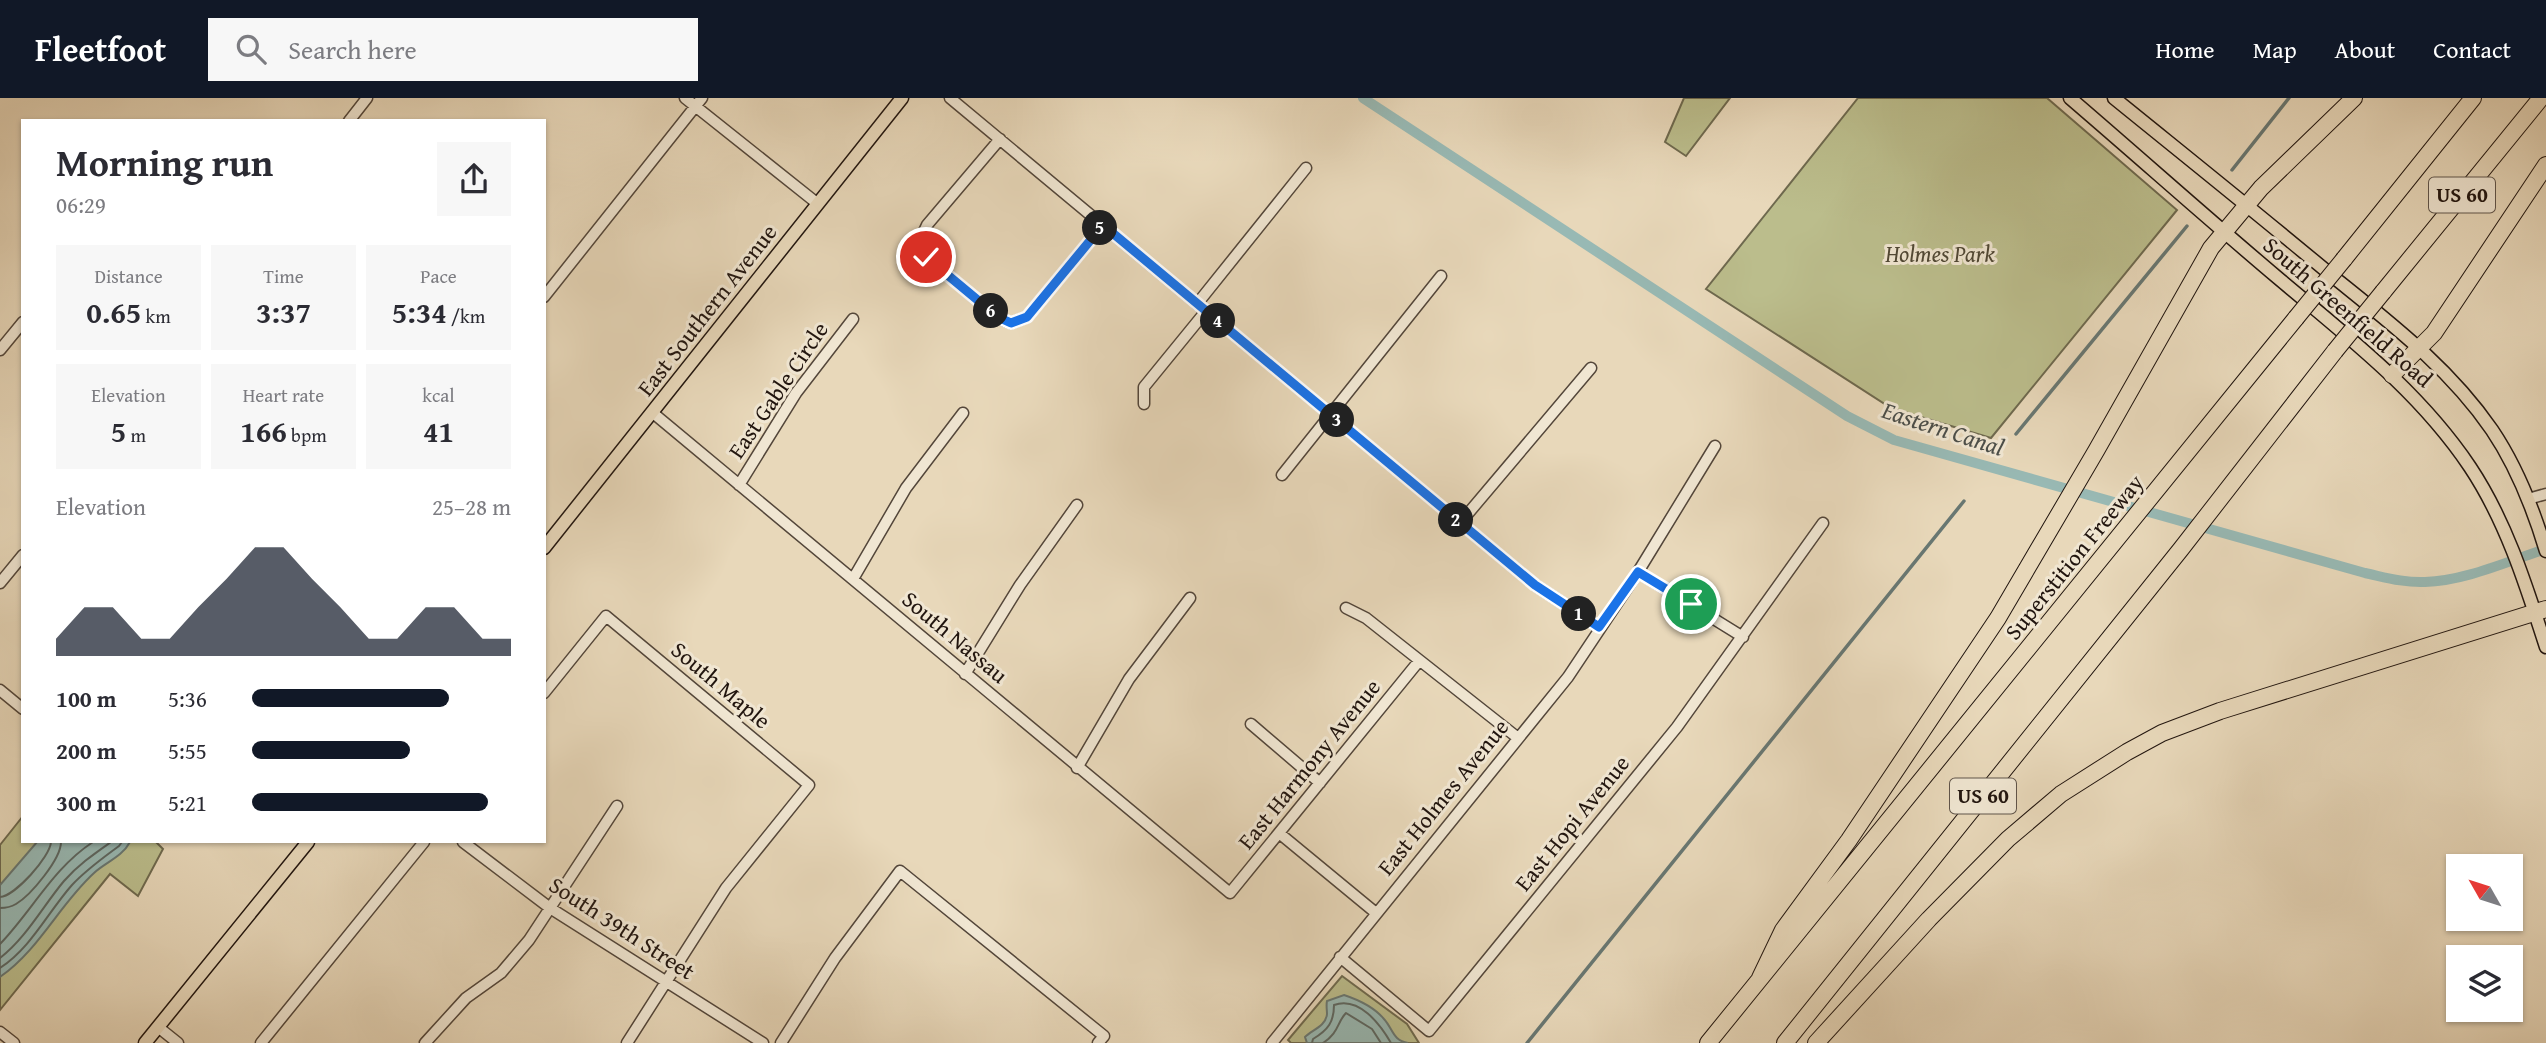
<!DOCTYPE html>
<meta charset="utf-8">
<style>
:root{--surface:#fff;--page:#f7f7f7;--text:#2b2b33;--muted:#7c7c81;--accent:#111827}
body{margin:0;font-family:"Gentium Book Plus",serif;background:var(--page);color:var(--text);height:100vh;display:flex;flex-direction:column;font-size:26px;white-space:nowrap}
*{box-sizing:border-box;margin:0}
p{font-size:23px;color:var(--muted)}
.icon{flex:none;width:38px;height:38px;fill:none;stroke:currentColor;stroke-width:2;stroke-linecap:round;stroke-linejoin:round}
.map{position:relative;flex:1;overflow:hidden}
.details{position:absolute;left:21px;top:21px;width:525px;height:724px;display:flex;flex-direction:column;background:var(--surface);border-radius:0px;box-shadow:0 2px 5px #0004}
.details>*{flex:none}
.needle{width:46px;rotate:309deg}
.tools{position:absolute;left:2446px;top:756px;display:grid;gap:14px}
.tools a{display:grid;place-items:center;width:77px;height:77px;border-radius:0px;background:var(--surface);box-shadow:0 2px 5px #0004;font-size:35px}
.pin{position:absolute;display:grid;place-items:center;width:60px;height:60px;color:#fff;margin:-30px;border:4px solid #fff;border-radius:50%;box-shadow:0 2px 7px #0007}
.km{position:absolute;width:35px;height:35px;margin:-18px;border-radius:50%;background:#222;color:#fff;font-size:19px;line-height:35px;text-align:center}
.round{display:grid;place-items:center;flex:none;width:74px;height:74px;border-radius:0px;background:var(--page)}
.headline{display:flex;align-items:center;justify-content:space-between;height:119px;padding:0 35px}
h1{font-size:38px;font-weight:700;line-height:52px}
.metrics{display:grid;grid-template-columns:repeat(3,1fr);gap:10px;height:119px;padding:7px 35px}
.metrics div{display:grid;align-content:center;border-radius:0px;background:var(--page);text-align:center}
.metrics b{font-size:30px;font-weight:700}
.metrics small{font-size:19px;font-weight:400}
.metrics p{font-size:19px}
.chart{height:196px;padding:14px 35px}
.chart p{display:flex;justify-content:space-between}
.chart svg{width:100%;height:126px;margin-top:7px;fill:var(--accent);opacity:.7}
ul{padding:0 35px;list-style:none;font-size:23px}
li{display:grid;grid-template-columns:112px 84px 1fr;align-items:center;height:52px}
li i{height:18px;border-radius:9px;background:var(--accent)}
header{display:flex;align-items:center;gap:42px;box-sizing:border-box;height:98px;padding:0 35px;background:var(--accent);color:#fff}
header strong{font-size:33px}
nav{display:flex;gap:38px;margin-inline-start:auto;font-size:24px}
.search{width:490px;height:63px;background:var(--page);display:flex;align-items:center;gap:18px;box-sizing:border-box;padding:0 24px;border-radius:0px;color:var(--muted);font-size:26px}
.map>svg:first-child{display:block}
.green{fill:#bbbd8c;stroke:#6e694e;stroke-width:2}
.water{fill:#98b9b4;stroke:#687772;stroke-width:2}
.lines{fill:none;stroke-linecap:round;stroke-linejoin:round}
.shore{stroke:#5c6762;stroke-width:2}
.stream{stroke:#687772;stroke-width:3.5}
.canal{stroke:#98b9b4;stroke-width:10}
.minor-casing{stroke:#53463a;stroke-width:13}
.major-casing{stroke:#21150f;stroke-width:15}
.highway-casing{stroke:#21150f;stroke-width:18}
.minor{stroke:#f0e6d2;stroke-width:10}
.major{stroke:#e8d8ba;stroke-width:12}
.highway{stroke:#e8d8ba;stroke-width:16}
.highway-bridge-casing{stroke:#21150f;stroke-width:18;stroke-linecap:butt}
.highway-bridge{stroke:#e8d8ba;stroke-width:16}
.route-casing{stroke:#fff;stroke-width:14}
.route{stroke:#1a73e8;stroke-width:9}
.labels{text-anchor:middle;stroke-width:6;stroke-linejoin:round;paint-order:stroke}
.shield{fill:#f0e6d2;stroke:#5f544a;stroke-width:2}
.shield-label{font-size:21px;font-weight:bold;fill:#21150f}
.park-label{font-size:23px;font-style:italic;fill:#4f4734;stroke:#f0e6d2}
.street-label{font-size:23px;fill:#21150f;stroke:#f0e6d2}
.water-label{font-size:24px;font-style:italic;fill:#4b4e49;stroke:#f0e6d2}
</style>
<header>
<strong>Fleetfoot</strong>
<div class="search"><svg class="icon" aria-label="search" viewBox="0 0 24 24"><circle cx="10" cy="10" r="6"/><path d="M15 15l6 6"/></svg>Search here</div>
<nav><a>Home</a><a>Map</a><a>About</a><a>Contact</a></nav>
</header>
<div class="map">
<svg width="2546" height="945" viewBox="0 0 2546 945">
<rect width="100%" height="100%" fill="#e8d8ba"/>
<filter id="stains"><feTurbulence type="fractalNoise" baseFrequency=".00286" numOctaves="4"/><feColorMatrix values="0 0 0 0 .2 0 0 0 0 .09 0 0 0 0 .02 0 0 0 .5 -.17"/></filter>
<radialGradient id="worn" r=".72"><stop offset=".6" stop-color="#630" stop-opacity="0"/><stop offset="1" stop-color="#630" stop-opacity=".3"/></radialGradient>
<!-- green -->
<path class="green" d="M1684,0H1730L1686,58L1665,44Z
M1858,0H2047L2177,112L1991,340L1891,310L1706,191Z
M23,718V744H156L163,751L138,798L110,776L0,912V747Z
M1342,878L1407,926L1419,945H1291L1288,942Z"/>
<!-- water -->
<path class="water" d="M37,744H130C122,759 106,764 94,775C59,807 39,852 0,879V787Z
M1344,897C1359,902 1374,909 1384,921C1393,931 1393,943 1408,945H1307L1305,939C1312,932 1326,928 1327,916C1327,912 1326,907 1327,903Z"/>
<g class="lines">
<!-- shore -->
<path class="shore" d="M0,799C15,798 50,759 51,744
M0,810C6,810 11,809 16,806C31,797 61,761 61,744
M0,846C32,813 53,770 93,744
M0,860C26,840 43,808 64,783C78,767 94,756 111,744
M0,870C31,850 48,814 72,787C87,771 103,760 119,748L122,744
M1312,945L1313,941C1328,932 1334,924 1334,907C1359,898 1380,926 1391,945
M1323,945C1339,935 1337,924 1346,915L1372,931L1381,945"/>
<!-- stream -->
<path class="stream" d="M2232,72L2289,0
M2016,336L2187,128
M1527,945L1964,403"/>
<!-- canal -->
<path class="canal" d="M1363,0L1847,318L1894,342L2365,475C2384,479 2404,485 2425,484C2465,483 2508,463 2546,451"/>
<defs>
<path id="minor" d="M685,0L818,106
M950,0L1535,487L1599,529
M349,23L367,0
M1000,41L927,127L920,142L927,159L997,219L1011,225L1027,219L1103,127
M544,199L702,0
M1197,206L1306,70
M0,252L23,224
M1144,306V289L1206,213
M653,315L1230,795L1419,563
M1282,377L1441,178
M739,387L796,295L853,221
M2528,401L2546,396
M1460,425L1591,270
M1638,474L1743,539
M853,481L906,390L963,315
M0,485L23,457
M1346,510L1366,520L1518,640
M965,576L1020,487L1077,407
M0,592L23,611
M544,595L606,518L809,687L726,790L627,945
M1251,626L1320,685
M1077,670L1129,581L1190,500
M1279,735L1376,815
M463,744L550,810L763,945
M1340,859L1429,933L1677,629L1823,425
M158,929L178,945
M0,934L14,945
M261,945L424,744
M425,945L466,900L501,875L529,842L617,708
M781,945L835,860L900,773L1104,938L1098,945
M1272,945L1568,579L1638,474L1715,348"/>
<path id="major" d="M2070,0C2140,60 2208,121 2278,180C2348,239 2419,293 2470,369C2506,423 2526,487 2546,549
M2114,0C2188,60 2263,120 2336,181C2393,227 2450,271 2492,332C2517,369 2533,410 2546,453
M544,450L902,0
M145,945L308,744"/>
<path id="highway" d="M2344,161L2473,0
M2383,194L2541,0
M2392,277L2434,235L2546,67
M1760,880L1783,832L1849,742L1998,520L2096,353L2211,150L2261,90L2354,0
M1708,945L2296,220
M1785,945L2181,451L2335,253
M1816,945L1929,821L2008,741L2061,696L2127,654L2162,635L2220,613L2546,511"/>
</defs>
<!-- minor casing -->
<use href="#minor" class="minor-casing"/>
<!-- major casing -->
<use href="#major" class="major-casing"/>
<!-- highway casing -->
<use href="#highway" class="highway-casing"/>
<!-- minor -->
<use href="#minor" class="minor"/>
<!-- major -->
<use href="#major" class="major"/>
<!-- highway -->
<use href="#highway" class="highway"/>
<defs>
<path id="highway-bridge" d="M2296,220L2344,161
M2335,253L2383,194"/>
</defs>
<!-- highway-bridge casing -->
<use href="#highway-bridge" class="highway-bridge-casing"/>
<!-- highway-bridge -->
<use href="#highway-bridge" class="highway-bridge"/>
</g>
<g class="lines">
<defs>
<path id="route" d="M926,159L998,219L1011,225L1027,219L1103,127L1535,487L1599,529L1638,474L1691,506"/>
</defs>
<!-- route casing -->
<use href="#route" class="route-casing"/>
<!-- route -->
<use href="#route" class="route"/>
</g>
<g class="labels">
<!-- shield labels -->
<g class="shield">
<rect x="2429" y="79.5" width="66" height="35" rx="5"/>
<rect x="1950" y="680.5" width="66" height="35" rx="5"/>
</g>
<g class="shield-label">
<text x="2462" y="104">US 60</text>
<text x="1983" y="705">US 60</text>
</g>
<!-- park labels -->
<g class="park-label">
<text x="1940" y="164">Holmes Park</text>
</g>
<!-- street labels -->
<g class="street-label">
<text transform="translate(707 212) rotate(-52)" y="8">East Southern Avenue</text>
<text transform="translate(2348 214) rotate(41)" y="8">South Greenfield Road</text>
<text transform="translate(778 292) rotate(-56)" y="8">East Gable Circle</text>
<text transform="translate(2074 459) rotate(-51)" y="8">Superstition Freeway</text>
<text transform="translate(955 539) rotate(40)" y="8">South Nassau</text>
<text transform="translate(721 587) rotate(40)" y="8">South Maple</text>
<text transform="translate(1309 666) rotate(-51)" y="8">East Harmony Avenue</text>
<text transform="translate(1443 699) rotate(-51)" y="8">East Holmes Avenue</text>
<text transform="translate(1572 725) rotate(-51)" y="8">East Hopi Avenue</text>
<text transform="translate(622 830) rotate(33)" y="8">South 39th Street</text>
</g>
<!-- water labels -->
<g class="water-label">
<text transform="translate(1943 331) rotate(18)" y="8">Eastern Canal</text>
</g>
</g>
<rect width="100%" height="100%" filter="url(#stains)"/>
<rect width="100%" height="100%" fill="url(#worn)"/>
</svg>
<div class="tools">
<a><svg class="needle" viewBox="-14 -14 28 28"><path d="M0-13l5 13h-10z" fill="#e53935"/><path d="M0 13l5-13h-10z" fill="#7c7c81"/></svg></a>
<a><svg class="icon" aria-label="layers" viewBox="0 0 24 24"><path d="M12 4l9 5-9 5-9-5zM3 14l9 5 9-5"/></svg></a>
</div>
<div class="pin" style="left:1691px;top:506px;background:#1e9e55"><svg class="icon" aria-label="arrive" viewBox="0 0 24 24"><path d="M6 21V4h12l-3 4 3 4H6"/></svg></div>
<div class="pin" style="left:926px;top:159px;background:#d93025"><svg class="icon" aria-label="check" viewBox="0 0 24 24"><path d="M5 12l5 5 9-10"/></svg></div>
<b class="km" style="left:1579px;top:516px">1</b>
<b class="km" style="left:1456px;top:422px">2</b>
<b class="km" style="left:1337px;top:322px">3</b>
<b class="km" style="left:1218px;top:223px">4</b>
<b class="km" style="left:1100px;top:130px">5</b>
<b class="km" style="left:991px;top:213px">6</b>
<section class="details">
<div class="headline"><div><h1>Morning run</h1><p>06:29</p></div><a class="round"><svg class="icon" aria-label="share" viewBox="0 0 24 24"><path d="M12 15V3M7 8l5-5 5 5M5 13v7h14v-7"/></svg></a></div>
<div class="metrics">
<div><p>Distance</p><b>0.65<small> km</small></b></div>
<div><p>Time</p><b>3:37</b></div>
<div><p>Pace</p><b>5:34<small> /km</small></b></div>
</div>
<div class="metrics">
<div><p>Elevation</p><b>5<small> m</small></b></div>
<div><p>Heart rate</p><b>166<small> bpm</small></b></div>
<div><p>kcal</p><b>41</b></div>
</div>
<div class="chart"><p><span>Elevation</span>25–28 m</p>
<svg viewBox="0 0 160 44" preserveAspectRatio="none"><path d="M0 44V38L10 27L20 27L30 38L40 38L50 27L60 17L70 6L80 6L90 17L100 27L110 38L120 38L130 27L140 27L150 38L160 38V44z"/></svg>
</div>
<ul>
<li><b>100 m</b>5:36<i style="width:76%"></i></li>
<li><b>200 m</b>5:55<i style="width:61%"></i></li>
<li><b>300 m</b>5:21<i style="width:91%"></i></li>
</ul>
</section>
</div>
